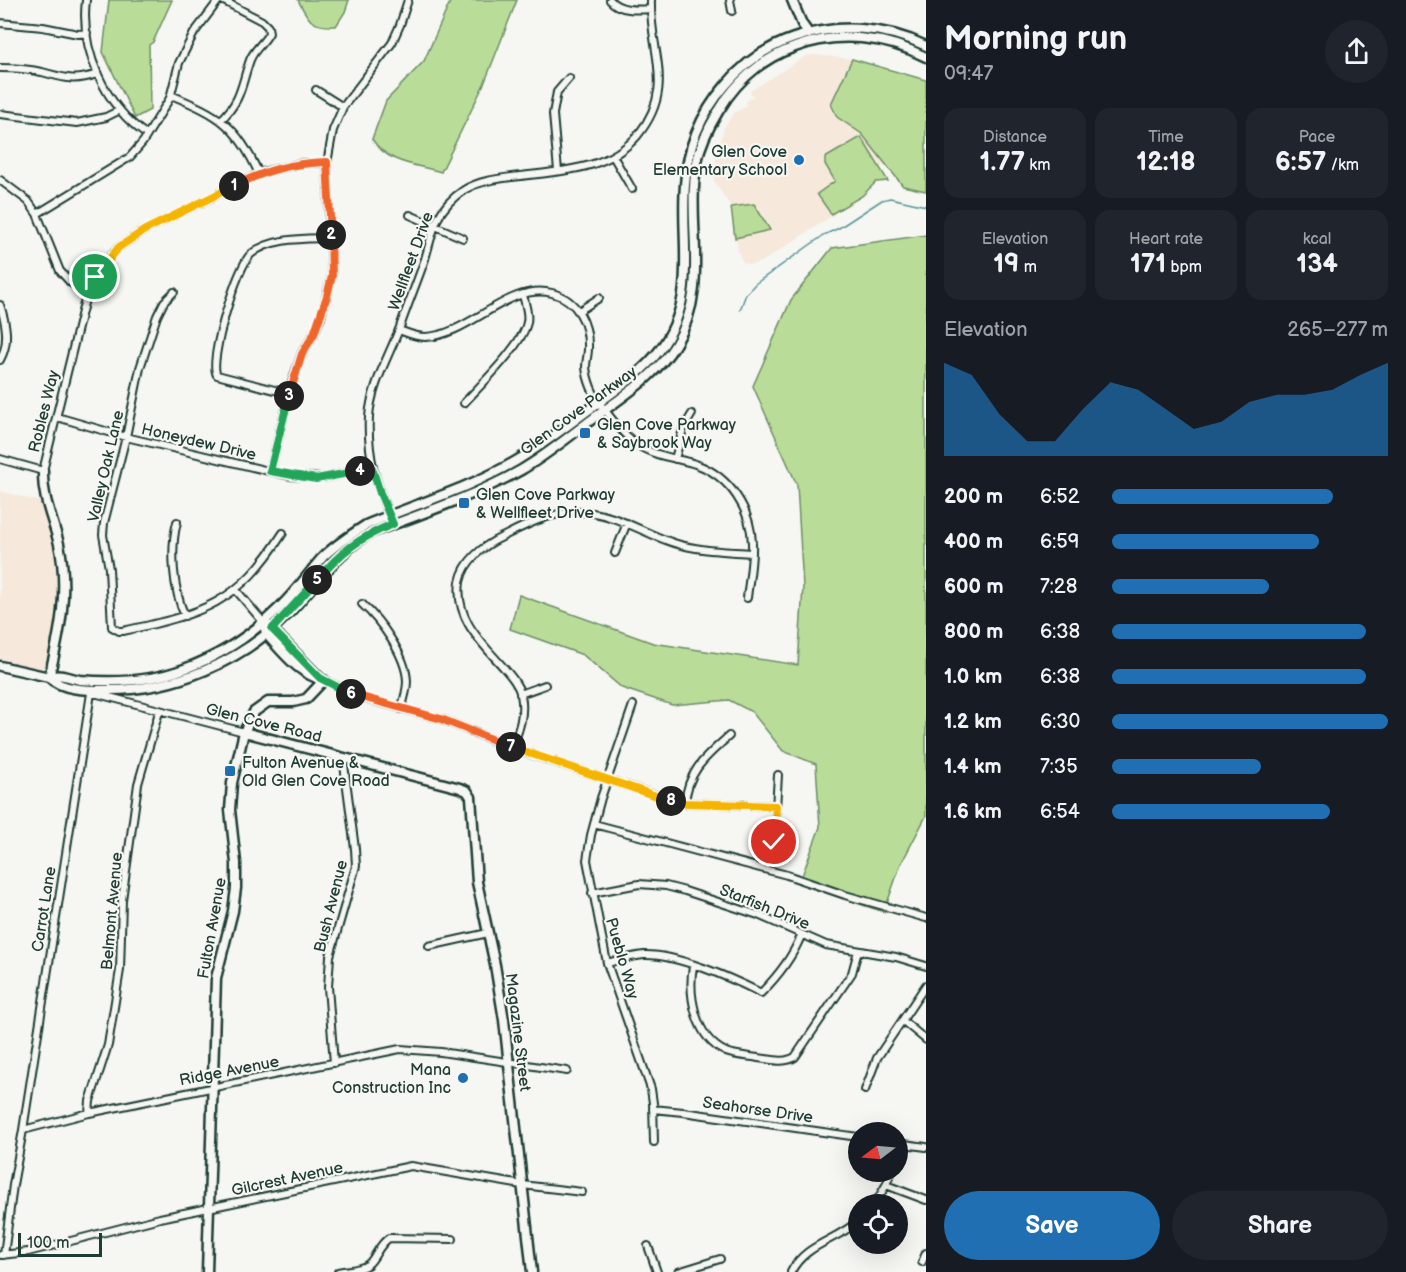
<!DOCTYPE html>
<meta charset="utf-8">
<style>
:root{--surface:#171b24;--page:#20242c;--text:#f1f3f6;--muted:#9ea1a6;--accent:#1f6fb2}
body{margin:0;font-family:"Balsamiq Sans",sans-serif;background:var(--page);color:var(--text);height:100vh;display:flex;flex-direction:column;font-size:22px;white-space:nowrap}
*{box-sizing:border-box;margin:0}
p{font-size:20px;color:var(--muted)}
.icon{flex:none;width:33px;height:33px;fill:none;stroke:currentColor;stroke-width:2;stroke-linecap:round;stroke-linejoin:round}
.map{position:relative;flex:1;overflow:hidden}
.sheet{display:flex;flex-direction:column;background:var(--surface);width:480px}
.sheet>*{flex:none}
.needle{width:39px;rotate:254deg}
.controls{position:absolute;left:848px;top:1122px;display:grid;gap:12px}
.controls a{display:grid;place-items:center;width:60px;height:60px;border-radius:50%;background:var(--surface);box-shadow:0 6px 24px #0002;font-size:30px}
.scale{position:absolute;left:18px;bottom:15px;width:84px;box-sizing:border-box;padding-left:6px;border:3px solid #1f3d34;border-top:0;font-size:16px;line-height:21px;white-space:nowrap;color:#1f3d34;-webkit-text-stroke:4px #f6f6f2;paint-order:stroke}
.pin{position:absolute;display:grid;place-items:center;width:51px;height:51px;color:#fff;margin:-26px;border:3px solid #fff;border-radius:50%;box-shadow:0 2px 6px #0007}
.km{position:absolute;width:30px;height:30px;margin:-15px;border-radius:50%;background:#222;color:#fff;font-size:16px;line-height:30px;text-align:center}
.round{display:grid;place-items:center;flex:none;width:63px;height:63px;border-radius:32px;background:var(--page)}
.summary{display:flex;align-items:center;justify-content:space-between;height:102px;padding:0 18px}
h1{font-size:33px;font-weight:600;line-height:45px}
.stats{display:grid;grid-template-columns:repeat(3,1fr);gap:9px;height:102px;padding:6px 18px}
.stats div{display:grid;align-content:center;border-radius:15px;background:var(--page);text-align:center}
.stats b{font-size:26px;font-weight:600}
.stats small{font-size:16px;font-weight:400}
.stats p{font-size:16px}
.chart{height:168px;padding:12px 18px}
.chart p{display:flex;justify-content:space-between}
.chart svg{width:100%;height:108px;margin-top:6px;fill:var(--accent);opacity:.7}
.primary-button{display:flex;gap:12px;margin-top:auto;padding:12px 18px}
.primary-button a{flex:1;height:69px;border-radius:36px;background:var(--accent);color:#fff;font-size:24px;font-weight:600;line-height:69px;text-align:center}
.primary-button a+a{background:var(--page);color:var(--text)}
ul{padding:0 18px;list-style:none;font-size:20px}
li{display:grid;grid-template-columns:96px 72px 1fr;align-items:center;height:45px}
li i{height:15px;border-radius:8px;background:var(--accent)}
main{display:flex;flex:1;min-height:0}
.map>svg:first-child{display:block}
.built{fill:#f6e8db}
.green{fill:#b9dd98;stroke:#6c8d66;stroke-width:1.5}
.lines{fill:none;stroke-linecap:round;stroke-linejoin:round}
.stream{stroke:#599599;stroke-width:1.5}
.street-casing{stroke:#1f3d34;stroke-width:10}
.secondary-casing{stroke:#1f3d34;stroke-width:13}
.street{stroke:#f6f6f2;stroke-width:6}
.secondary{stroke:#f6f6f2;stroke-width:8}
.split-1-casing{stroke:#fff;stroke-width:12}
.split-2-casing{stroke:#fff;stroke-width:12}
.split-3-casing{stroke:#fff;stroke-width:12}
.split-4-casing{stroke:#fff;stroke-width:12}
.split-5-casing{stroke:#fff;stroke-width:12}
.split-6-casing{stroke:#fff;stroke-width:12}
.split-7-casing{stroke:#fff;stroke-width:12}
.split-8-casing{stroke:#fff;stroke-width:12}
.split-9-casing{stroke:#fff;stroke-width:12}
.split-1{stroke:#f5b400;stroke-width:8}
.split-2{stroke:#f0652b;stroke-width:8}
.split-3{stroke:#f0652b;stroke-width:8}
.split-4{stroke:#22a559;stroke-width:8}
.split-5{stroke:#22a559;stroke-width:8}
.split-6{stroke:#22a559;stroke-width:8}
.split-7{stroke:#f0652b;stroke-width:8}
.split-8{stroke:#f5b400;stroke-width:8}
.split-9{stroke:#f5b400;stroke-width:8}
.poi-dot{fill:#1f6fb2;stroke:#f6f6f2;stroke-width:2}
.labels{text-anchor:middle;stroke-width:4.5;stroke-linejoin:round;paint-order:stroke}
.poi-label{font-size:16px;fill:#1f3d34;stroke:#f6f6f2;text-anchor:start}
.street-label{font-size:16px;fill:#1f3d34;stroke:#f6f6f2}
</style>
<main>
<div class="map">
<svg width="926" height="1272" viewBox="0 0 926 1272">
<rect width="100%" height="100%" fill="#f6f6f2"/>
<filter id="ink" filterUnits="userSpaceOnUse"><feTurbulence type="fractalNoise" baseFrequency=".0167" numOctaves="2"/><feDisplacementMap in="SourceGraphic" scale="12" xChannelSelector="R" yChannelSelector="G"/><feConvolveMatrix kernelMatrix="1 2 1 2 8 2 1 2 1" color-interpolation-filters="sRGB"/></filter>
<g filter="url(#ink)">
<!-- built -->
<path class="built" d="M815,55L852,59L831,104L837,117L862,134L884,161L885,163L880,168L888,181L876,182L862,196L763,261L750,265L743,262L738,251L731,207L714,181L716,159L724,128L735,112L746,107V101L753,96L750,91L806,56Z
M0,491L37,501L42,500L54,540L63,586L60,622L45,674L6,663L0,659Z"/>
<!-- green -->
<path class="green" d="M109,0H172L153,42L149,45L150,110L135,118L103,52Z
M298,0H349L345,12L336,26C311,27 309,21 298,0Z
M451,0H517L484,84L441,172C414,164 388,164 372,139L386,101L424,61Z
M852,59L926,80V191L903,186L862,134L837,117L831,104Z
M861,137L888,181L876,182L862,196L831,214L817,194L835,181L825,164V158Z
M754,204L770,230L735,238L731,207Z
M926,235V816L900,866L884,912L799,884L820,827L816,764L783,751L752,712L729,700L672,705L622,688L583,655L510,629L519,595L653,643L798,665L803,587L797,485L753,386L791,300L832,248Z"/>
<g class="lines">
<!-- stream -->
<path class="stream" d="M740,310L746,294L755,284L824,235L839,228L882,200L890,198L926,206"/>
<defs>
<path id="street" d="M86,0C80,51 105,106 147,135
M610,0C619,11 637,10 651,9
M730,0L732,11
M0,23L43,27L78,34L87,33
M0,68C14,68 28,69 42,72C65,78 74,82 97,74
M316,90L343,107
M171,95C219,115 237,125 259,174
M0,114L77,123L106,117L120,110
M221,120C242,100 241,85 250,60C254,49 264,43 269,33L268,27L262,21L222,0
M613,156L632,189
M558,171L553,114L557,92L569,78
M0,180L28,201L37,214L60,271L71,283L88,293
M37,214L130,157L143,142L170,98L179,63L194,33L219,0
M410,215L463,238
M174,292L164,302L157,316L140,368L126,437L104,523L103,535L109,569L112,627L119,631H123C202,614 238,604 283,533
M0,305C6,323 10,342 0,360
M579,311L599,298
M399,330C407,333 416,337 425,337C469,336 508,282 552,293C578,300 589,324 588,349C588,355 586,361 586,367C587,379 593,395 601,405C612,419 623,435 638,445C655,457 679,458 698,465C730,477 751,510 752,543C753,561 749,580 747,598
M290,394L217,375C208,362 237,266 251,254C271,237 306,239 331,238
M464,403C479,387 524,343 527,322C529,313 525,304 523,295
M57,417L126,437L290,476L323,478L372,468
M0,459L43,471L85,299L102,266L119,247L145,230L263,172L303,163H327
M675,459L683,429L692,414
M270,471L293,379L302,353L314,334L321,317L332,275L327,163L333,130L343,107L392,43L400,25L408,0
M390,518C376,485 367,454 369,417C371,386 389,356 400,327C408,304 417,282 425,259C429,246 432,232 437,220C443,208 453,197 464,190C479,181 496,179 512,177C557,171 607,172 638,135C677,86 649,52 651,0
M177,522C170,550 173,590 185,616
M615,553L627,523
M236,590L264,623
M362,604C380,620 406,655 407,681C407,690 404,700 401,709
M324,680L359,697L441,719L512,748L670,800L685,803L776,806
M90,692L244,732
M520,694L545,685
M633,705L601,798L591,835L587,860L607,963L651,1089L653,1103L654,1142
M512,748C519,730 525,714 521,695C518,684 511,676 504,668C481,642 455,619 460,582C464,561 483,546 502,537C526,525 552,511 580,512C614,512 642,533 674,543C699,551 726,551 751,553
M685,803C688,770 706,757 729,736
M594,824L787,875L845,895L926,918
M774,842L778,775
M592,893L639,884L666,886L685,891L758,915L826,945L896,957L926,966
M429,946L488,933
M607,963C619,960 632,956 644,955C677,954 731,978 761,993C778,976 792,958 801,936
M693,966C688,995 695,1038 726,1052C736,1056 748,1056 758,1058C770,1059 784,1064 795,1057L852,973L858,951
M903,1021L926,1040
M334,1063L328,987L330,956L356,866L355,849L343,757
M865,1090L877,1058L926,985
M653,1109L683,1112L858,1137
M89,1113L90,1101L108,1045L120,970L122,900L138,784L159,712
M23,1130L91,693
M897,1143L926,1147
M886,1185L926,1200
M875,1204L886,1185L891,1172
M648,1246L657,1272
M1,1255L28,1252L160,1218L411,1166L522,1185L582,1192
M4,1255L13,1185L23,1130L89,1113L400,1049L441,1052L567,1071
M922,1262L926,1253
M338,1272C347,1270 360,1270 367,1265C376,1259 377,1246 389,1238L453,1239
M678,1272L720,1259
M791,1272C805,1244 836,1241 858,1221"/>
<path id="secondary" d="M792,0L802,24L809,34
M43,471C42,498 53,519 59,544C69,590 60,633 49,677
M269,626L319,677
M265,629L266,634C283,652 299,675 324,680
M0,666L49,677C60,673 69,678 80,680C114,683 152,681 184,669C220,656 254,633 280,607C296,592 308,574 322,558C335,545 351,535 366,525C416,504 470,488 516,461C543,445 568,425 594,406C617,389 641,374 659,351C699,299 680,244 685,185C687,148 701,114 725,86C743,64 767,47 794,38C838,23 885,26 926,46
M49,677C62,691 91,690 110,690C174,690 241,662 286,616C314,587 335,554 370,533C421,514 474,496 521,470C549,454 575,431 602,412C629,392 657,374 675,345C714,283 681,215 700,150C706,131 716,114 727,98C744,75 768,56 795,47C838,31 885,36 926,57
M244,732L460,788L467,791L471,797L477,882L495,965L504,1020L532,1272
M207,1272L216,978L233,911L236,888V863L230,810L232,783L244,732L254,712L268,702H293L306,699L324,680"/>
</defs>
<!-- street casing -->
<use href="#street" class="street-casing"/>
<!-- secondary casing -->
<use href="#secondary" class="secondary-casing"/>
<!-- street -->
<use href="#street" class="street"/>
<!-- secondary -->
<use href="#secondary" class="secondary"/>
</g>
</g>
<g class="lines" filter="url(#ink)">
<defs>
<path id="split-1" d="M95,277L119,247L145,230L234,186"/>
<path id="split-2" d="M234,186C267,170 291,163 327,162L331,235"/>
<path id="split-3" d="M289,396L302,354L314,334L327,296L332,276L331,235"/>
<path id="split-4" d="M289,396L270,471L316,479L360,471"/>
<path id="split-5" d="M317,580C341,552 358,538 393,524L380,493L372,468L360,471"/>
<path id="split-6" d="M317,580L272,629L320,678L351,694"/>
<path id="split-7" d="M351,694L441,719L511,747"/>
<path id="split-8" d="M511,747L671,801"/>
<path id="split-9" d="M671,801L685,803L776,806L774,842"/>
</defs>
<!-- split-1 casing -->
<use href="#split-1" class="split-1-casing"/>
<!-- split-2 casing -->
<use href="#split-2" class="split-2-casing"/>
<!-- split-3 casing -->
<use href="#split-3" class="split-3-casing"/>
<!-- split-4 casing -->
<use href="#split-4" class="split-4-casing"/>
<!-- split-5 casing -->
<use href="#split-5" class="split-5-casing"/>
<!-- split-6 casing -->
<use href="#split-6" class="split-6-casing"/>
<!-- split-7 casing -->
<use href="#split-7" class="split-7-casing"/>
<!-- split-8 casing -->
<use href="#split-8" class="split-8-casing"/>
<!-- split-9 casing -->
<use href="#split-9" class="split-9-casing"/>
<!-- split-1 -->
<use href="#split-1" class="split-1"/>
<!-- split-2 -->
<use href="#split-2" class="split-2"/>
<!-- split-3 -->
<use href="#split-3" class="split-3"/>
<!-- split-4 -->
<use href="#split-4" class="split-4"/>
<!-- split-5 -->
<use href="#split-5" class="split-5"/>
<!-- split-6 -->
<use href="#split-6" class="split-6"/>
<!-- split-7 -->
<use href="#split-7" class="split-7"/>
<!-- split-8 -->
<use href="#split-8" class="split-8"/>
<!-- split-9 -->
<use href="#split-9" class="split-9"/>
</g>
<!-- markers -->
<g class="poi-dot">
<circle cx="799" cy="160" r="6"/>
<rect x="579" y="427" width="12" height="12" rx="3"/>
<rect x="458" y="497" width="12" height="12" rx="3"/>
<rect x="224" y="765" width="12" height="12" rx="3"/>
<circle cx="463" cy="1078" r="6"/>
</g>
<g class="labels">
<!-- poi labels -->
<g class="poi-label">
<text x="787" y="157" text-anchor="end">Glen Cove<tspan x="787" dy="18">Elementary School</tspan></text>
<text x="597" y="430">Glen Cove Parkway<tspan x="597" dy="18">&amp; Saybrook Way</tspan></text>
<text x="476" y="500">Glen Cove Parkway<tspan x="476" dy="18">&amp; Wellfleet Drive</tspan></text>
<text x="242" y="768">Fulton Avenue &amp;<tspan x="242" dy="18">Old Glen Cove Road</tspan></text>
<text x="451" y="1075" text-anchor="end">Mana<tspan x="451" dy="18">Construction Inc</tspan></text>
</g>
<!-- street labels -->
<g class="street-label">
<text transform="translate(410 261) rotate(-70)" y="6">Wellfleet Drive</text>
<text transform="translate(578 410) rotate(-36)" y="6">Glen Cove Parkway</text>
<text transform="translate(43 411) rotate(-76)" y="6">Robles Way</text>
<text transform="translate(199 441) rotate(13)" y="6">Honeydew Drive</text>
<text transform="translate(105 466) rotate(-77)" y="6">Valley Oak Lane</text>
<text transform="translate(264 722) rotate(14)" y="6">Glen Cove Road</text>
<text transform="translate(330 906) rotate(-76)" y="6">Bush Avenue</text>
<text transform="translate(765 906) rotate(22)" y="6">Starfish Drive</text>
<text transform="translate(43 909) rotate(-81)" y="6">Carrot Lane</text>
<text transform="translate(111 911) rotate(-85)" y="6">Belmont Avenue</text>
<text transform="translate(211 928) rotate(-80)" y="6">Fulton Avenue</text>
<text transform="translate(623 958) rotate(74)" y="6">Pueblo Way</text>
<text transform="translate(519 1032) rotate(83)" y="6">Magazine Street</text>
<text transform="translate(229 1070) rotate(-11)" y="6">Ridge Avenue</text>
<text transform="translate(758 1109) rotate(8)" y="6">Seahorse Drive</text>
<text transform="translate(287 1178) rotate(-12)" y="6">Gilcrest Avenue</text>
</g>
</g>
</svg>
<div class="controls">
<a><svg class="needle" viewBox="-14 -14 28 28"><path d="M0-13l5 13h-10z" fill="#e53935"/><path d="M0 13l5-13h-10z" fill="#9ea1a6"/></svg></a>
<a><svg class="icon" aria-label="locate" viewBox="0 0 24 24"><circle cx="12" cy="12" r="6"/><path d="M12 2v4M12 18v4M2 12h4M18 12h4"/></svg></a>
</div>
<div class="scale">100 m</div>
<div class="pin" style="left:95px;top:277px;background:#1e9e55"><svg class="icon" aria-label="arrive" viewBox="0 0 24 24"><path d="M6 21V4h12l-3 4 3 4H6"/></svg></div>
<div class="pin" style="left:774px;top:842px;background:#d93025"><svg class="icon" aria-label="check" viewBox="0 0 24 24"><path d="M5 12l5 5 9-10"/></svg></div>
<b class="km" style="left:234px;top:186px">1</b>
<b class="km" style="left:331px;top:235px">2</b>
<b class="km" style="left:289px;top:396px">3</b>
<b class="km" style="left:360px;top:471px">4</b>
<b class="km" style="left:317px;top:580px">5</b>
<b class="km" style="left:351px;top:694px">6</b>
<b class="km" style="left:511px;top:747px">7</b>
<b class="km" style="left:671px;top:801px">8</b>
</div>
<section class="sheet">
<div class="summary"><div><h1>Morning run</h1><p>09:47</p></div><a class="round"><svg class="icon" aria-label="share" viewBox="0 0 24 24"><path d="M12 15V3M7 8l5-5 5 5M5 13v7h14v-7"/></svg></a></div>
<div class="stats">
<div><p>Distance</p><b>1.77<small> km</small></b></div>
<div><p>Time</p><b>12:18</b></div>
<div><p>Pace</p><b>6:57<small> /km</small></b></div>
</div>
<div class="stats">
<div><p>Elevation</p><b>19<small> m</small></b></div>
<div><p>Heart rate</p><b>171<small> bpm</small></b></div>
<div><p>kcal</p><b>134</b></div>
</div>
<div class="chart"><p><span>Elevation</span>265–277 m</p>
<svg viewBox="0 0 160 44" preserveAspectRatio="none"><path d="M0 44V6L10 11L20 27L30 38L40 38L50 25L60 14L70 17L80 25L90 33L100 30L110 22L120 19L130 19L140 17L150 11L160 6V44z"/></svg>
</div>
<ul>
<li><b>200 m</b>6:52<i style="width:80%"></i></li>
<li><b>400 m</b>6:59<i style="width:75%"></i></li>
<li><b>600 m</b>7:28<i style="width:57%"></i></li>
<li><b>800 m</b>6:38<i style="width:92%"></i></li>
<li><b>1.0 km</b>6:38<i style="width:92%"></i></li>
<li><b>1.2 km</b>6:30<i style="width:100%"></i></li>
<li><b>1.4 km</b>7:35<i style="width:54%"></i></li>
<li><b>1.6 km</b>6:54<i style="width:79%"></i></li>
</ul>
<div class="primary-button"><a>Save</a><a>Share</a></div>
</section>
</main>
